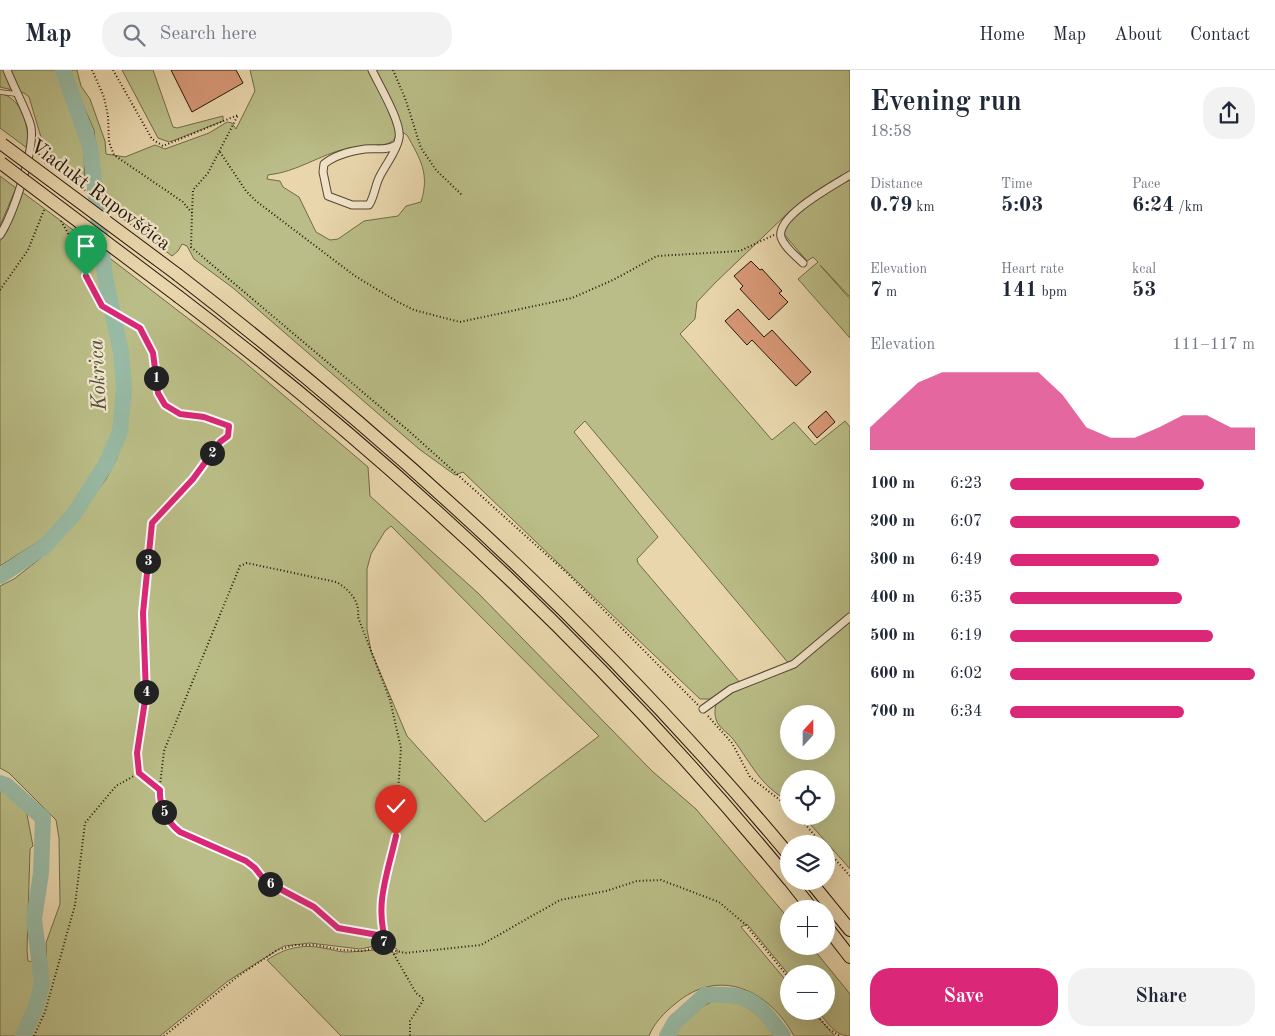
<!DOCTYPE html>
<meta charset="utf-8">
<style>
:root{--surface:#fff;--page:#f2f2f3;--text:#1f2937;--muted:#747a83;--line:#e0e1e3;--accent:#db2777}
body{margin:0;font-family:"Old Standard TT",serif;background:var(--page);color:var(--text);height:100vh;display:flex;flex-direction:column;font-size:19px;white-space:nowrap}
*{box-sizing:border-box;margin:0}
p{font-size:16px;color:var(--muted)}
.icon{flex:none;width:28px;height:28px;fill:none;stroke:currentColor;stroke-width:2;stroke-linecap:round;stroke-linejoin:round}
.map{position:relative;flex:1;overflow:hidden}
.panel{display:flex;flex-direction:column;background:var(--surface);width:425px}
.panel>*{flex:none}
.needle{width:32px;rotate:21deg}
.fabs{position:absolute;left:780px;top:635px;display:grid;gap:10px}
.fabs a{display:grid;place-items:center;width:55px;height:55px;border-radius:50%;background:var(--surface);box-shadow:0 5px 20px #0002;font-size:25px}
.pin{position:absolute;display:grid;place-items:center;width:42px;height:42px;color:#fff;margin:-51px -21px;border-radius:50% 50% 50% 0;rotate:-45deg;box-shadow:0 0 5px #0007}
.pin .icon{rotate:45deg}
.km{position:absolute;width:25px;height:25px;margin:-12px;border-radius:50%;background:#222;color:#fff;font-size:14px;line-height:25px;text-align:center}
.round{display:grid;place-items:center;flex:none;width:52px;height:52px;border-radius:20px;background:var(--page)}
.summary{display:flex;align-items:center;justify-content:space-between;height:85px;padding:0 20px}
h1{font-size:28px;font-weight:700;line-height:38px}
.metrics{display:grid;grid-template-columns:repeat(3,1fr);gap:8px;height:85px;padding:5px 20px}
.metrics div{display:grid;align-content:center}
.metrics b{font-size:21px;font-weight:700}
.metrics small{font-size:14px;font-weight:400}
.metrics p{font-size:14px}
.chart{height:140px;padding:10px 20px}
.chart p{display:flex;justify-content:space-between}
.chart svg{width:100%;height:90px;margin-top:5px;fill:var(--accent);opacity:.7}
.button{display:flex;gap:10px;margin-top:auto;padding:10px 20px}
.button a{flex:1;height:58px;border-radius:20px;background:var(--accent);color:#fff;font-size:20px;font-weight:700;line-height:58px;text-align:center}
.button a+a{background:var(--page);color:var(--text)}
ul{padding:0 20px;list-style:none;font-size:16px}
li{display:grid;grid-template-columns:80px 60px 1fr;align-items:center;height:38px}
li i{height:12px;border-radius:6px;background:var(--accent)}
header{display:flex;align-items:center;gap:30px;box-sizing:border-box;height:70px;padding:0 25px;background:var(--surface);border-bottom:1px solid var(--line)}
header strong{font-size:24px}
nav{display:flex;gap:28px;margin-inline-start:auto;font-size:18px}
.search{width:350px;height:45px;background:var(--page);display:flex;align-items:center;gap:12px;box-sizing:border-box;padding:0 18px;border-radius:20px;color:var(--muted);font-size:19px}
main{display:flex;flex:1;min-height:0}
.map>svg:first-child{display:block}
.green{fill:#babd87;stroke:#6f6a48;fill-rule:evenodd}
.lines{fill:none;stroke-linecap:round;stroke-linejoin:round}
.river{stroke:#98baa5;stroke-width:16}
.building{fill:#d89877;stroke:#241609}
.lane-casing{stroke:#554632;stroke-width:5.5}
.street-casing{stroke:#554632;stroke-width:9}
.highway-casing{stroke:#241609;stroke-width:14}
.path{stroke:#241609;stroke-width:2;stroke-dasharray:1 2.5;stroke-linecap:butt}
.lane{stroke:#f1e4c9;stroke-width:4}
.street{stroke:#f1e4c9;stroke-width:7}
.highway{stroke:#e9d6ac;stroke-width:12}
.highway-bridge-casing{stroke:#241609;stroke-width:14;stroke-linecap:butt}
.highway-bridge{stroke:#e9d6ac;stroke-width:12}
.route-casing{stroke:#fff;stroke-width:10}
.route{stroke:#db2777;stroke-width:6}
.labels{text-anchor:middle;stroke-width:4.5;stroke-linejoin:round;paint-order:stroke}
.street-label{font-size:20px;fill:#241609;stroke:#f1e4c9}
.water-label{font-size:21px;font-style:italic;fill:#4d4f40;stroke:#f1e4c9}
</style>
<header>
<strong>Map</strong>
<div class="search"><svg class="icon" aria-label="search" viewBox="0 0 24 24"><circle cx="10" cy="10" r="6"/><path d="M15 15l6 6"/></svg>Search here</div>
<nav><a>Home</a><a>Map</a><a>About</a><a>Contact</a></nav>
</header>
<main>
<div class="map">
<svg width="850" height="966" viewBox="0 0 850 966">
<rect width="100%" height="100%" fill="#e9d6ac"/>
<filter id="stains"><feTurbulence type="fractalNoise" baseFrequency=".004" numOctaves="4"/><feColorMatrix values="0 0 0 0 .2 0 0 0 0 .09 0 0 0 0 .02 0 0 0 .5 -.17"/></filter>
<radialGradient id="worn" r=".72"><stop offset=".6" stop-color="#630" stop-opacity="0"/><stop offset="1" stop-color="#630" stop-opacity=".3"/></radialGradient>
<!-- green -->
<path class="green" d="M0,0H56L84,78L85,121L49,94L29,27L24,23L0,17Z
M68,0H77L81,16L90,29L105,71L106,84L125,87L155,75L165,79L209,63L227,52L232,53L236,59L255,21L250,0H369C376,14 400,53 395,68C391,78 359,76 348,78C319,85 297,102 268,105L267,109L280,111L283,117L299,127L316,162L330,170L338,169L364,151L398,146L406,136L421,132C430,103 420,89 407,65L402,62L399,51L374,0H850V101L790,141L715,213L697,232L695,249L680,264L772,370L794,352L815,375L845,351L850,357V545L790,595L585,351L574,362L658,467L637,489L638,493L742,615L712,629H700L463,402L455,405L419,379L233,218L194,189L187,176L182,174L178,181L172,186L102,133L94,60Z
M122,0H153L173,57L177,58L223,46V51L175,70L169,72L158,68Z
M0,23C23,29 30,57 27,78L0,58Z
M0,106L16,118L0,156Z
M850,108V227L820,195L850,229V268L798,209L818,192L813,187L807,191L783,163C794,137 827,123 850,108Z
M22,122L96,177L107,234L114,252L118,282L120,318L117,361L113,372L70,441L42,469L0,496V171L7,161Z
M107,186L242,290L368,397L370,426L478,523L652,701L696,739L789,849V876H811L850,924V966C835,966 827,952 818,941H826V904L789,905L747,854L741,857L789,914V941H812L835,966H794C769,920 719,896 675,934C664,943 654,953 649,966H341L267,890C285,878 301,874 323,878C331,879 338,882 346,882C364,882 379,877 397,884V879C386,875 386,861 383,851H381L385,874L360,879L310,873L284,876L228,911L160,966H26L47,907L46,873L60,834L59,768L56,750L9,703L0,698V516L14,509L42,487L66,463L106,409L117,388L123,362L126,303L122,268L113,232ZM391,456L599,666L485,752L407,666L371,581L367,559V499L371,484L385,461Z
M850,550V799L803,746H826V709H789V732C758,713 753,696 733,669C727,662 718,657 716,649C714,642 715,636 718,630L735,620L795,596ZM789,644H826V681H789Z
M0,720L26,739L33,776L30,779L27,880L28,891L34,892C47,913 28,946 19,966H0Z
M720,928C750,935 758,944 778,966H674C681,949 704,934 720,928Z"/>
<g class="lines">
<!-- river -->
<path class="river" d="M0,506L45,476L74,444L106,394L120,362L124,318L121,282L105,207L90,76L63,0
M0,713L6,715L43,748L41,803L34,849L42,913L35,939L23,966
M667,966L675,952L705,925C749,923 757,930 783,966"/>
</g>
<!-- building -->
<path class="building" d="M171,0H236L243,13L192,42Z
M751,191L760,200L762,199L782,221L779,223L788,232L769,250L740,219L743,216L734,206Z
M738,239L764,267L772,260L811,302L796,316L752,270L747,275L725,251Z
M826,341L835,352L817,368L808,357Z"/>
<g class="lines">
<defs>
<path id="lane" d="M0,22L16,24"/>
<path id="street" d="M372,0C379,15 402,53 399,68C397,81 386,94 380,106C375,115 375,125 369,135H352L328,126L323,102L324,94C335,85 351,81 365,79C376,78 386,81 396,75
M0,165C13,145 35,80 31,57C28,43 13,16 7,0
M803,193C796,186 784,177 781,167C776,146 834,115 850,105
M703,639L731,619L794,594L850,547"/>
<path id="highway" d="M178,205C400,377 609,569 789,785
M179,227C402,397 610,593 789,810
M790,811L812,839
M810,811L850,860
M826,856L850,887"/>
</defs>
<!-- lane casing -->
<use href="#lane" class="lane-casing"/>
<!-- street casing -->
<use href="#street" class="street-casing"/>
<!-- highway casing -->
<use href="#highway" class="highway-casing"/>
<!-- path -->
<path class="path" d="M92,0L104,27L108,46L109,72L114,85L183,132L192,143L191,177L410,362L567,503L698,635
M113,0L152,69L163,76L238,45L208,103L193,120L192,143
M393,0L405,28L421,78L436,100L463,126
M37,81L45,93
M220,82L246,121L256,131L355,206L398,232L414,240L460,252L572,228L613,210L657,186L740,181L774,165
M61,151L68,163L76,185L102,236L140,258L153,283L158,323L165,335L180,344L204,347L229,356L228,365L220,372L193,409L179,421L152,453L143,543L146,624L137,683L139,703
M0,220L28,180L44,140
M708,646L732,673L750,707L789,737
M798,746L822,774
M826,779L850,806
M388,878L378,865L338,858L314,837L265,811L255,798L245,791L180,762L173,757L163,741L159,724L164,681L240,496L247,493L336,512C349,519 360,531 358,547L390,630L401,678L395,766L382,821L381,840L388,879
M392,881L416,923L424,929L410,951V966
M813,941L829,959L840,966
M34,966L45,942L75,835L85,753L116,716L139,703L160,720
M164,966L237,907L277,880L295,875H315L342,880L362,881L380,877L405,883L481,875L560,830L606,821L637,811L661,810L719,832L745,854L789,908"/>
<!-- lane -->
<use href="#lane" class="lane"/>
<!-- street -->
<use href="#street" class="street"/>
<!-- highway -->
<use href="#highway" class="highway"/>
<defs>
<path id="highway-bridge" d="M2,74L178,205
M1,93L179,227"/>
</defs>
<!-- highway-bridge casing -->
<use href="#highway-bridge" class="highway-bridge-casing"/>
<!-- highway-bridge -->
<use href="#highway-bridge" class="highway-bridge"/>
</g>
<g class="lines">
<defs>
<path id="route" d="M86,206L102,236L140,258L153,283L158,323L165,335L180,344L204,347L229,356L228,366L220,372L193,409L152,453L143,543L146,624L137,683L139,703L160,720C159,736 167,752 180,762L246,791L255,798L265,811L314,837L338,858L378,865L388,878C373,837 387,806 396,766"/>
</defs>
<!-- route casing -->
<use href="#route" class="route-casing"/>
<!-- route -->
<use href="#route" class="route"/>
</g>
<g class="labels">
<!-- street labels -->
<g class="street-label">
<text transform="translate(101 124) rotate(37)" y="7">Viadukt Rupovščica</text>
</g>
<!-- water labels -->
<g class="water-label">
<text transform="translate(97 305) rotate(-93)" y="7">Kokrica</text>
</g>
</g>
<rect width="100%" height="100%" filter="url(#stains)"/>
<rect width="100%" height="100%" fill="url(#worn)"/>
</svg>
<div class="fabs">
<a><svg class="needle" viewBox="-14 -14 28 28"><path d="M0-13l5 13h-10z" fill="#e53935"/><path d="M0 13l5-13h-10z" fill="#747a83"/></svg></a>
<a><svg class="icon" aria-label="locate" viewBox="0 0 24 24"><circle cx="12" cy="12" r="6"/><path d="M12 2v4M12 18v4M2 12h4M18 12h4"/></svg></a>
<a><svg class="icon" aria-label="layers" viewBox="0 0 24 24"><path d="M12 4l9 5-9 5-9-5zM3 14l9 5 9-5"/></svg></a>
<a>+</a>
<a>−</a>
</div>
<div class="pin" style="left:86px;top:206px;background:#1e9e55"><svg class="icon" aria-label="arrive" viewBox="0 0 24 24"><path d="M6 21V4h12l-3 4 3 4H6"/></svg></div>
<div class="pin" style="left:396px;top:766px;background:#d93025"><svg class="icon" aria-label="check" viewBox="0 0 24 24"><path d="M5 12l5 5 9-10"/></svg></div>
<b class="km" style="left:156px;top:308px">1</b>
<b class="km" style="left:212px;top:383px">2</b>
<b class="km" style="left:148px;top:491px">3</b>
<b class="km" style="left:146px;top:622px">4</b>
<b class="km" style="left:164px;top:742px">5</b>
<b class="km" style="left:270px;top:814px">6</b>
<b class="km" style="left:383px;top:872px">7</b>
</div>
<section class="panel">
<div class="summary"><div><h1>Evening run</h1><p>18:58</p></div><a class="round"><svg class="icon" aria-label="share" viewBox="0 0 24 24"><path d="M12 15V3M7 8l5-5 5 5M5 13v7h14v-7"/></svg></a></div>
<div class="metrics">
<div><p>Distance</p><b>0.79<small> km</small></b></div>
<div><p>Time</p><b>5:03</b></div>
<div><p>Pace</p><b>6:24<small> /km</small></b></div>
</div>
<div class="metrics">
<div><p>Elevation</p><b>7<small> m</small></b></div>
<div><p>Heart rate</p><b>141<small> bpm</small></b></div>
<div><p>kcal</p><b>53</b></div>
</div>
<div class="chart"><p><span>Elevation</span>111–117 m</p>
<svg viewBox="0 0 160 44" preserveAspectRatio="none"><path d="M0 44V33L10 22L20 11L30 6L40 6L50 6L60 6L70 6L80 17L90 33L100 38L110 38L120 33L130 27L140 27L150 33L160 33V44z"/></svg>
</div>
<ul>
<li><b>100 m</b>6:23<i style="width:79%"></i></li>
<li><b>200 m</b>6:07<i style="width:94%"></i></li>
<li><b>300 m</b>6:49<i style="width:61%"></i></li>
<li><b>400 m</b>6:35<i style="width:70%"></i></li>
<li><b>500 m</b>6:19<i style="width:83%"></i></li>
<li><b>600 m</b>6:02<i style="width:100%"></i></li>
<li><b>700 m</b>6:34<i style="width:71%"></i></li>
</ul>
<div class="button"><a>Save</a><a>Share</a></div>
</section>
</main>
